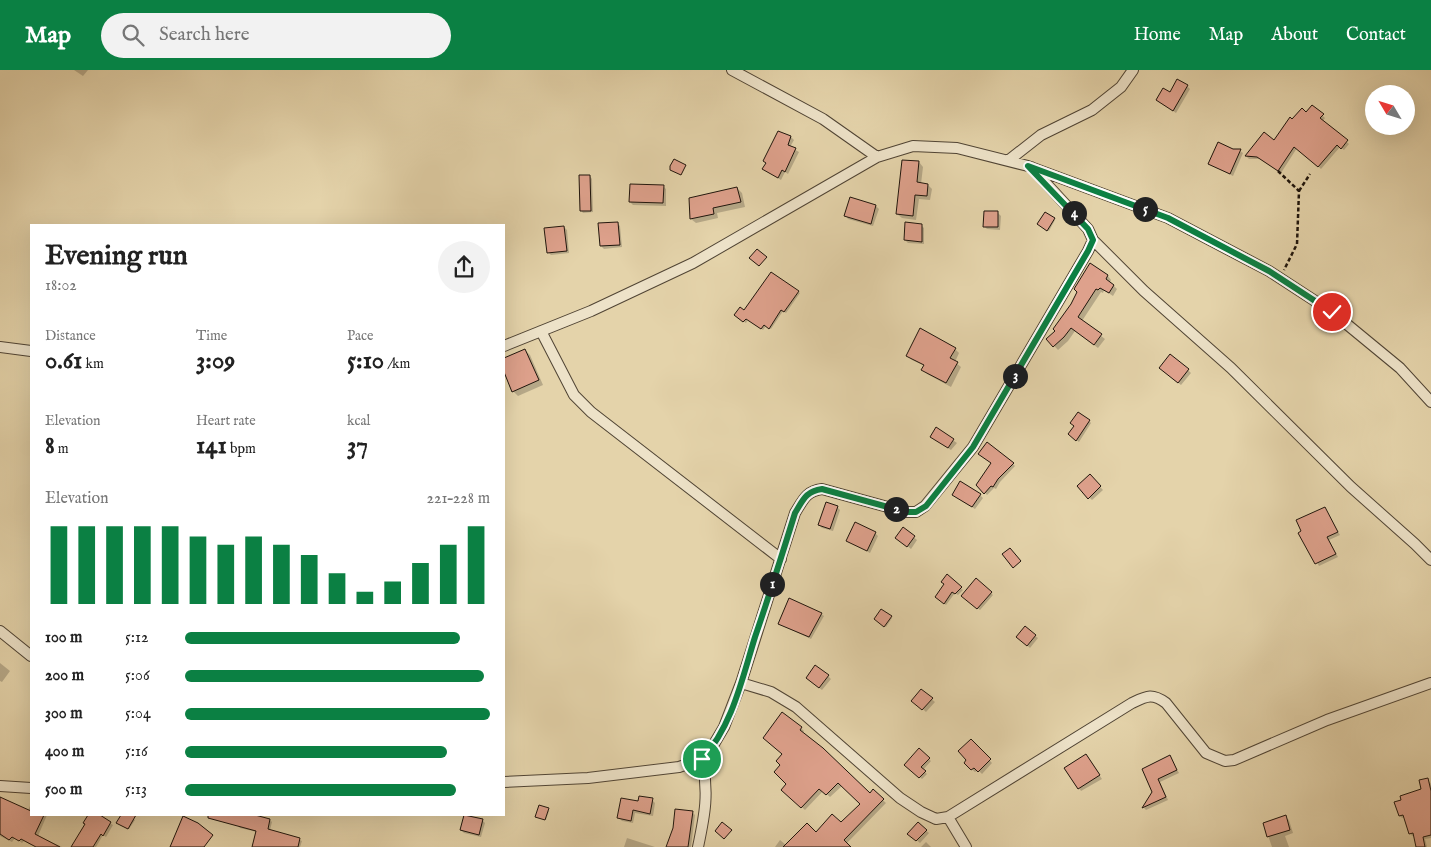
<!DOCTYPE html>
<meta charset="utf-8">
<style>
:root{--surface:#fff;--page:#f2f2f2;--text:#222;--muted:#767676;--accent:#0b8043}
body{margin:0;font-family:"IM FELL English",serif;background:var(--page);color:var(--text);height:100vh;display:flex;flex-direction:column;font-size:19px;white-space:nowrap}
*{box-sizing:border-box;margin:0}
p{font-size:16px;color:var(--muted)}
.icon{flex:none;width:28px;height:28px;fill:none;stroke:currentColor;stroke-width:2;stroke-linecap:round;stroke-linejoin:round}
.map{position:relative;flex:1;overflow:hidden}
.panel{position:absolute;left:30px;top:154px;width:475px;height:592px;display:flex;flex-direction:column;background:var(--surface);border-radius:0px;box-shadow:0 5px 20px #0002}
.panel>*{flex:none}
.needle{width:32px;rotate:308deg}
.controls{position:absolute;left:1365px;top:15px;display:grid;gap:10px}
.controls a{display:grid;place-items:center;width:50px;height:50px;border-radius:50%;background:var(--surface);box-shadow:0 5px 20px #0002;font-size:25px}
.pin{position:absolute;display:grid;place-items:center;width:42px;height:42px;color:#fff;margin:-21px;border:2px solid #fff;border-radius:50%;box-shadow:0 1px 5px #0007}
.km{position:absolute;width:25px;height:25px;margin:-12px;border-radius:50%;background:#222;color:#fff;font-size:14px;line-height:25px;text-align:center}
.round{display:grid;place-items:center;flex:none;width:52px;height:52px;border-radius:26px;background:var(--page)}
.head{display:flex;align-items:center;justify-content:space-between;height:85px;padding:0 15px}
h1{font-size:28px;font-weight:700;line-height:38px}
.figures{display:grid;grid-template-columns:repeat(3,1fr);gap:8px;height:85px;padding:5px 15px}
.figures div{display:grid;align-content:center}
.figures b{font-size:25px;font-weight:700}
.figures small{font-size:14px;font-weight:400}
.figures p{font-size:14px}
.chart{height:140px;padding:10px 15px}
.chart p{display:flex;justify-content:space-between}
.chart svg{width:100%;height:90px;margin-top:5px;stroke:var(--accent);stroke-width:6}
ul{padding:0 15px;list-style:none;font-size:16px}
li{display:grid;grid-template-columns:80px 60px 1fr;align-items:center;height:38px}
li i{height:12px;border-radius:6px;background:var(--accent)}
header{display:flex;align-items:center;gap:30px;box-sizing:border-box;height:70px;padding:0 25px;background:var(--accent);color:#fff}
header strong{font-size:24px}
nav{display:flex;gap:28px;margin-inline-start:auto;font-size:18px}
.search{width:350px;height:45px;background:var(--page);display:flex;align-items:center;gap:12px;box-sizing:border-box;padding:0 18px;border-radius:28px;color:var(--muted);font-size:19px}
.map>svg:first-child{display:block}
.shadow{fill:#0003}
.building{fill:#dea18c;stroke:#1f150c}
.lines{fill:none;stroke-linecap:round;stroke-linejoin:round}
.minor-casing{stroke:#504434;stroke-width:12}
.path{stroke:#1f150c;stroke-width:2.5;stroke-dasharray:4 2.5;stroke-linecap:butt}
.minor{stroke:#ede2c8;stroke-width:10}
.route-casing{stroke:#fff;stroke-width:10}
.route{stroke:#0b8043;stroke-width:6}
</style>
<header>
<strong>Map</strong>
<div class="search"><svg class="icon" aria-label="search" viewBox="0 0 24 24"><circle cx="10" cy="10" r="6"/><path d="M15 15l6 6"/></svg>Search here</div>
<nav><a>Home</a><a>Map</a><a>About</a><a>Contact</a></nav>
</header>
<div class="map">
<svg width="1431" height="777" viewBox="0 0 1431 777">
<rect width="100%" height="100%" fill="#e4d3aa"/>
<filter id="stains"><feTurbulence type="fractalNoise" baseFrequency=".004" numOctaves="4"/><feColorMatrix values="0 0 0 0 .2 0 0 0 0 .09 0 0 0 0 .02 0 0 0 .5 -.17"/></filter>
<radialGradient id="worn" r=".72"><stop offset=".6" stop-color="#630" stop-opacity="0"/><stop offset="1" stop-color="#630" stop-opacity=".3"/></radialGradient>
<!-- shadow -->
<path class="shadow" d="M74,0H88L83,6Z
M1187,16L1190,19L1176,43L1157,30Z
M1312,36L1325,48L1322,52L1349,74L1344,80L1340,77L1321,99L1297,78L1281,103L1261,89H1249L1246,86L1264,64L1274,72L1293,51L1306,43Z
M778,62L791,67L794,70L790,77L799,82L788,104L785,102L781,110L763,99Z
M1233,80L1240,81L1243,83L1233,106L1209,94Z
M919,92L923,97L921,114L928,115L932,119L930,130L919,129L916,150L902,148L897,144Z
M590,106L592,109L593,142L583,143L581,140Z
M663,116L666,119V136L633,135L630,132Z
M737,118L742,123L745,137L717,143L718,148L696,153L691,149Z
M876,136L879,139L873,156L848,149L846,146Z
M998,143L1001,146L1000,160L987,159L984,156Z
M1046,144L1055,150L1049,161L1040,155Z
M617,153L620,156L622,177L604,179L601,176Z
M921,155L924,158V174L908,173L905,170Z
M564,157L567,160L569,183L551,185L548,182Z
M1090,195L1108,206L1111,210L1110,212L1117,219L1113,226L1104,220L1103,223L1101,222L1082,251L1105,269L1098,278L1075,261L1068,271L1058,280L1048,269L1057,261L1072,235Z
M798,222L800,223L786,243L783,241L771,259L766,256L763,260L748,249L746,253L737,247L744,242Z
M955,279L959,283L955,292L961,297L951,317L927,304L923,299L925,296L912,290L907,286Z
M525,280L530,285L543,315L518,326L513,321L504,298V290Z
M1188,300L1191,303L1181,315L1163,301Z
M1089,351L1091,353L1079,372L1071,366L1075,356Z
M937,359L957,373L951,380L935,370Z
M1013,394L1015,396L1000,412L996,419L994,418L987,425L978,415Z
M1090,406L1103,420L1092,430L1079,417Z
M980,425L983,428L975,439L956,427Z
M827,434L838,438L840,440L833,461L822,458L819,455Z
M1325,438L1340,465L1329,470L1338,487L1319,496L1300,463Z
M904,459L917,470L911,479L900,470Z
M875,463L878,466L870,483L847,471Z
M947,506L963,520L958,525L955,523L946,535L938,529Z
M976,510L993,525L980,540L965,528Z
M882,540L892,548L886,557L875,549Z
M821,544L824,546L811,569L779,554Z
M1035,566L1038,568L1030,578L1021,570Z
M0,593L10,601L2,612L0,611Z
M828,606L831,609L822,620L810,611Z
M921,620L935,632L926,642L913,630Z
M801,658L804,661L802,664L870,724L873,721L886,733L846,774L849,777H775L780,770L786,775L841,754L862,734L842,716L830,727L823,721L805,740L783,720L788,714L782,696L777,691Z
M971,671L992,693L982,704L978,700L975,702L965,693L968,690Z
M919,680L931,691L923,700L927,704L922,709L906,695Z
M1086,685L1102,709L1081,721L1066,698Z
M1170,687L1179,703L1160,712L1168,730L1146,740L1144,738L1154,722L1143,700Z
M1428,710L1431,714V768L1425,769L1427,777H1417L1415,765L1412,766L1410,763L1405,747L1402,748L1400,746L1422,720Z
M652,730L655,733L653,746L635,743L633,753L622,751L619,748L639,732Z
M0,732L28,741L30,736L31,745H47L38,766L62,777H35L24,771L22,773L15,768L12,772L0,766Z
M548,740L549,741L546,750L538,748Z
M692,742L695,745L691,777H667Z
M89,745H97L113,755L106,767L103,765L96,777H72L86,755Z
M122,745H127L135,750L129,759L117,753Z
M241,745H256L255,746L270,750L272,752L270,760L300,770L302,771L300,777H276L257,762L240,758L238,756Z
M1285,747L1289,750L1293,763L1285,766L1289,777H1272L1264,754Z
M482,750L485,753L481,767L464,763L461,760Z
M918,754L929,763L920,773L909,764Z
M627,768L655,777H624Z
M926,772L931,777H921Z"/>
<!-- building -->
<path class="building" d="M1177,9L1188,15L1173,41L1156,30L1163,18L1170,22Z
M1312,35L1324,44L1320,48L1348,70L1341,79L1337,75L1318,97L1294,77L1278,101L1257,87L1245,86L1264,62L1274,70L1290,47L1292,49L1302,38L1306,42Z
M778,61L791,66L788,75L796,78L785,102L782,100L778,108L762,99L766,93L763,91Z
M1218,72L1233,79H1241L1230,104L1208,94Z
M674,89L686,95L681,105L670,100V96Z
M902,90L919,91L917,112L928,114L927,126L915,125L913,146L896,144Z
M579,105H590L591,141H580Z
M630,114L664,115L663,133L629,132Z
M737,117L741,132L713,138L714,144L690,149L689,128Z
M850,127L876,135L871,154L844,146Z
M984,141H998V157H983Z
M1045,142L1055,148L1047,161L1037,154Z
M618,152L620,175L600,176L598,153Z
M905,152L922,154V172L904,170Z
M564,156L567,181L547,183L544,158Z
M757,179L767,187L759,196L749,188Z
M1090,193L1108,205L1106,209L1114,215L1109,223L1100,218L1098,220L1096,219L1078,247L1102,264L1094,275L1071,258L1064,267L1053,277L1046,269L1055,261L1053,259L1071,234L1077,222L1074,219Z
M771,202L799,221L784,242L781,240L769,259L764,255L761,259L746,249L743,252L734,245L740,237L744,240Z
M920,258L956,278L950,288L958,292L946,313L921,300L924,295L906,286Z
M525,279L539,310L512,322L504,302V288Z
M1170,284L1189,299L1178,313L1159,298Z
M1078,342L1090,350L1076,371L1068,364L1074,356L1070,353Z
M936,357L954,369L948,378L930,367Z
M987,372L1014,393L998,409L993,417L991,416L984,424L976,415L991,393L978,384Z
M1090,404L1101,416L1088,429L1077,416Z
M960,411L981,424L972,437L952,425Z
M826,432L838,436L830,459L818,455Z
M1325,437L1338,462L1327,467L1336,484L1315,494L1298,463L1301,461L1296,450Z
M855,452L876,462L867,481L846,471Z
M903,457L915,466L907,477L895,468Z
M1010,478L1021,491L1013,498L1002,484Z
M947,504L962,517L955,524L952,522L944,534L935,527L944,514L941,512Z
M976,508L992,522L977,539L961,526Z
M789,528L822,543L809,567L778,554Z
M881,539L892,546L884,557L874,549Z
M1025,556L1036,565L1027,576L1016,567Z
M815,595L829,605L819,618L806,608Z
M921,619L933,628L922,640L911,631Z
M782,642L802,657L800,660L823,678L870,723L873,719L884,729L844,770L851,777H783L807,753L816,762L832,744L841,752L860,734L838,713L826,725L819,719L801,738L781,720L786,714L774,702L780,695L776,691L782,684L763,668Z
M971,669L991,689L978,702L974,698L971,700L964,693L966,690L958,681Z
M919,678L930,688L921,697L926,701L919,708L904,695Z
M1086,684L1100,705L1078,719L1064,698Z
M1170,685L1177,700L1158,709L1166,727L1142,738L1152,722L1142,699Z
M1428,708L1431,721V765L1423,767L1425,777H1416L1413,763L1409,764L1403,745L1399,746L1394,732L1401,730L1400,726L1421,719L1419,710Z
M639,726L653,728L650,744L633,740L631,751L617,748L621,728L638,731Z
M0,727L31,741V745H44L35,764L60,777H36L21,769L19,771L12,767L9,770L0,764Z
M539,735L549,738L545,750L535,747Z
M675,739L693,741L688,777H666L673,758Z
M88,745H100L111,752L103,766L101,764L93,777H71L85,754L83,753Z
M121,745H136L128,759L116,753Z
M208,745H255L270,749L268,759L300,768L298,777H252L256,761L208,748Z
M464,745L483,749L479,765L460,760Z
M1286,745L1290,760L1267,767L1263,753Z
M183,746L198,753L213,765L204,777H170Z
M722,752L732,760L724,769L715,761Z
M918,752L927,760L916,771L907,764Z"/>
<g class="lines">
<defs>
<path id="minor" d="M732,0L823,49L877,87
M1009,90L1041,65L1092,40L1121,17L1133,0
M1031,97L1088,159L1093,170L1144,221L1231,298L1351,417L1415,474L1431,490
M541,261L574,325L591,342L781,489
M504,276L591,241L693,193L877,87L913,76L957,78L1028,96L1168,148L1269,201L1332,242L1400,298L1431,332
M0,277L31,281
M0,561L31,586
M741,613L771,622L796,637L900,728L921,742L936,749L948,747L1132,633C1147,626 1152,623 1166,633L1206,683L1225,691L1234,690L1327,650L1431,613
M504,712L588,708L679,697L702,689L714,674L724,657L741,613L795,443C803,430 806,421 822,419L906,442H916L925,436L973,377L1088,181L1093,170
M0,716L31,718
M948,747L966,777
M698,777C705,744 709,723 702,689"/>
</defs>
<!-- minor casing -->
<use href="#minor" class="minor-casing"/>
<!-- path -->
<path class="path" d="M1278,101L1299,121L1297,174L1284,200
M1299,121L1310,104"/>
<!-- minor -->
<use href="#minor" class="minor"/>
</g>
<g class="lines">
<defs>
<path id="route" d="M702,689C732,657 742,609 755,567C769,526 782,485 795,443C803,430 806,421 822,419L906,442H916L926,436L973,377L1088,181L1093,170L1088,159L1028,96L1168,148L1269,201L1332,242"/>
</defs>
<!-- route casing -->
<use href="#route" class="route-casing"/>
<!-- route -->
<use href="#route" class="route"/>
</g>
<rect width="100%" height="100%" filter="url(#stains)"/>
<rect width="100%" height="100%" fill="url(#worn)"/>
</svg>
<div class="controls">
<a><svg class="needle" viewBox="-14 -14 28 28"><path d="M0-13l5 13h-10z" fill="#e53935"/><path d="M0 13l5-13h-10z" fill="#767676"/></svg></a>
</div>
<div class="pin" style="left:702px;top:689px;background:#1e9e55"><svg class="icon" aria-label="arrive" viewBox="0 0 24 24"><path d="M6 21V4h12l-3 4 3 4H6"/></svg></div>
<div class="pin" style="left:1332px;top:242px;background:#d93025"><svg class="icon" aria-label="check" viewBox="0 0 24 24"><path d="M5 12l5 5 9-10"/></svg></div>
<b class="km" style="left:772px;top:514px">1</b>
<b class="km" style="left:896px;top:439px">2</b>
<b class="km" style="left:1015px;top:306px">3</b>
<b class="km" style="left:1074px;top:143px">4</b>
<b class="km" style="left:1145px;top:139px">5</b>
<section class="panel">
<div class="head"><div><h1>Evening run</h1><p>18:02</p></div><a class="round"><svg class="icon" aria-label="share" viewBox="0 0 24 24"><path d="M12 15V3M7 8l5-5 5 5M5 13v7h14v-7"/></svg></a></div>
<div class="figures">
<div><p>Distance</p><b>0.61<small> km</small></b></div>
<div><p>Time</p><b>3:09</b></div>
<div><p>Pace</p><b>5:10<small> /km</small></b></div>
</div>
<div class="figures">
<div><p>Elevation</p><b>8<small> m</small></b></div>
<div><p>Heart rate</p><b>141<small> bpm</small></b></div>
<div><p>kcal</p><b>37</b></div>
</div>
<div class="chart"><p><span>Elevation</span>221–228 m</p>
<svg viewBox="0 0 160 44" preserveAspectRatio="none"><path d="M5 44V6M15 44V6M25 44V6M35 44V6M45 44V6M55 44V11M65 44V15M75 44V11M85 44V15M95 44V20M105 44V29M115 44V38M125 44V33M135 44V24M145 44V15M155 44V6"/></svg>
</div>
<ul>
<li><b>100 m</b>5:12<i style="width:90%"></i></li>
<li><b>200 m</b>5:06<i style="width:98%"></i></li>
<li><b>300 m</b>5:04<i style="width:100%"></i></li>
<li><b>400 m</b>5:16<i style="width:86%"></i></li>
<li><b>500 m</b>5:13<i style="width:89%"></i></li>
</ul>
</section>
</div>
